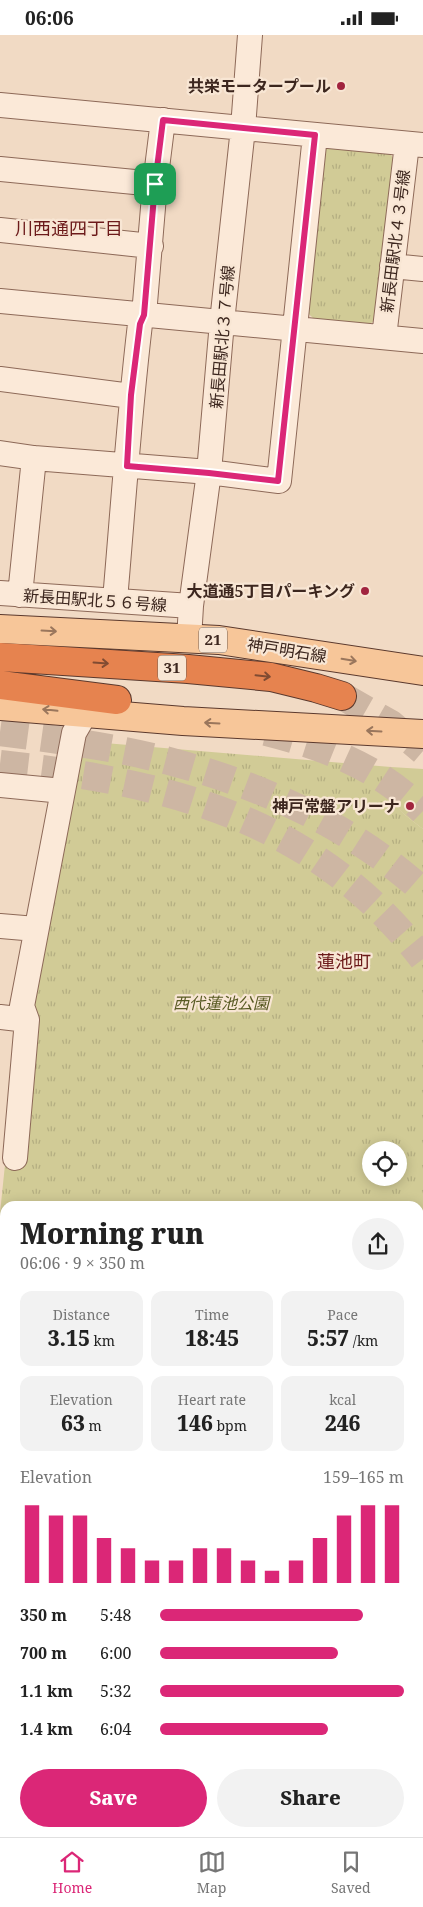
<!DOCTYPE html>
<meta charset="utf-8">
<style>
:root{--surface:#fff;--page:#f2f2f2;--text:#222;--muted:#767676;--line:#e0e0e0;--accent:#db2777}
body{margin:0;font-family:"Noto Serif","Noto Sans JP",serif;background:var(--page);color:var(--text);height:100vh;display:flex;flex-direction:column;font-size:19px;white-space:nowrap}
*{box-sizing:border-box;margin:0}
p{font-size:16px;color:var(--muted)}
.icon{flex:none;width:28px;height:28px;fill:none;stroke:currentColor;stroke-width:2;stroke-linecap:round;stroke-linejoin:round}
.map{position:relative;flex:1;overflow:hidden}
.sheet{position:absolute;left:0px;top:1166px;width:424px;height:636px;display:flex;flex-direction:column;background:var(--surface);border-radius:15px 15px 0 0;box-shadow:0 2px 12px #0003}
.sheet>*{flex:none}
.buttons{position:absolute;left:362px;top:1106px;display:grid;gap:10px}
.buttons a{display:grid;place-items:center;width:45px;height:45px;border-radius:50%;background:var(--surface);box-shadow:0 2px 12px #0003;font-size:25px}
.pin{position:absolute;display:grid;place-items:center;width:42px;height:42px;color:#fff;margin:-21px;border-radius:10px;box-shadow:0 2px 8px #0006}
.round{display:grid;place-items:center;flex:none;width:52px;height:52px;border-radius:26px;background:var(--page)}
.overview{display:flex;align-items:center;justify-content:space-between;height:85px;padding:0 20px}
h1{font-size:28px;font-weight:800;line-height:38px}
.figures{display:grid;grid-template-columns:repeat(3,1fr);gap:8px;height:85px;padding:5px 20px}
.figures div{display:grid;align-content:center;border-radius:12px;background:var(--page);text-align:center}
.figures b{font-size:21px;font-weight:800}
.figures small{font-size:14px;font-weight:400}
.figures p{font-size:14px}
.chart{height:140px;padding:10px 20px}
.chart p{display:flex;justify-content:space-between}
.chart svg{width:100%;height:90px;margin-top:5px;stroke:var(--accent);stroke-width:6}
.primary-button{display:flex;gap:10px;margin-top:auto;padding:10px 20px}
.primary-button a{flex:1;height:58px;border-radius:30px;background:var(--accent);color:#fff;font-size:20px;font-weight:800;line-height:58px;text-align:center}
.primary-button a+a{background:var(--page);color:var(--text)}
ul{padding:0 20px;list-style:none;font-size:16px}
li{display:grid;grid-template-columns:80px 60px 1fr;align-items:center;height:38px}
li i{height:12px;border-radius:6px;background:var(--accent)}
.status{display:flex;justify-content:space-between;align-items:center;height:35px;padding:0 25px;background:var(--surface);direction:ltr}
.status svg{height:14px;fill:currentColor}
.dock{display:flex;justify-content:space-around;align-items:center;height:70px;border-top:1px solid var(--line);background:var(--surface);font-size:14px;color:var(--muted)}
.dock a{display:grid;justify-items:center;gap:2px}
.dock .current{color:var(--accent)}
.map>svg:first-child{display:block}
.green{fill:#d1cb96}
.forest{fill:url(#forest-crowns)}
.park{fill:url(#park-tufts);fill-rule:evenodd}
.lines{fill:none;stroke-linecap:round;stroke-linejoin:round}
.highway-tunnel{stroke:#cdb6a3;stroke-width:28;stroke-dasharray:28 14;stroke-linecap:butt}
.street-casing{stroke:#8d6958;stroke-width:26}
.primary-casing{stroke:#5b392d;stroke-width:30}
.highway-casing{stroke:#5b392d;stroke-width:30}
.street{stroke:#fbe9d8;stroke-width:24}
.primary{stroke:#f7c699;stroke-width:28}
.highway{stroke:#e6834f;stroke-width:28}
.oneway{stroke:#9a765c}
.oneway2{stroke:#804b32}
.route-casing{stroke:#fff;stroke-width:10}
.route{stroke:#db2777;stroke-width:6}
.poi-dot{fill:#a1243f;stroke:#f8e6d4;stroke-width:2}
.labels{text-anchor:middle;stroke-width:4.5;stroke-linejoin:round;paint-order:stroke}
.shield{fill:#f8e6d4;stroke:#746055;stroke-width:1}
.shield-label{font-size:15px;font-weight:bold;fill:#3c261e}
.poi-label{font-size:16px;font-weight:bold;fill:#3c261e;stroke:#f8e6d4;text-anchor:end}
.street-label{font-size:16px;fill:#3c261e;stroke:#f8e6d4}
.park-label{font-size:16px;font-style:italic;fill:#585a23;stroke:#f8e6d4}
.neighbourhood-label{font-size:18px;fill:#6c1a1a;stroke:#f8e6d4}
</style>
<div class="status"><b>06:06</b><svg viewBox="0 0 49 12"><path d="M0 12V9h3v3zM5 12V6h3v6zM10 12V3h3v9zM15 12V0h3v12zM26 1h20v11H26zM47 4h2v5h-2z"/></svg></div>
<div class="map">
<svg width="423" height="1802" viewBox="0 0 423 1802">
<defs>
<pattern id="forest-crowns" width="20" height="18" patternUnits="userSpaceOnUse" patternTransform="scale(1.25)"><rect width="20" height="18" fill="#d1cb96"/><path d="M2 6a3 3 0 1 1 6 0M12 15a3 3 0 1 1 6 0" fill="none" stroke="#b4ae81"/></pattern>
<pattern id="park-tufts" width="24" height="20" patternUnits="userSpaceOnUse" patternTransform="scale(1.25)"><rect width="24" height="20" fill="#d1cb96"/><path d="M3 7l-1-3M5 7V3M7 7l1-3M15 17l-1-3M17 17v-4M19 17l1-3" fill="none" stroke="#b4ae81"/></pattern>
</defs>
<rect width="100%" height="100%" fill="#f1dac4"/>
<!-- green -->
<path class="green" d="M391,732L423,734V794L405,780L387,763Z
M423,1773V1802H353L364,1798H419V1775Z"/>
<!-- forest -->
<path class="forest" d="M423,1413V1549L419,1551V1416Z"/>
<!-- park -->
<path class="park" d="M330,108L386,114L395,125L378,283L367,291L317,287L304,274L320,116Z
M81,706L391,732L388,763L405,780L423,794V1229L419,1230V1171H5V1261H0V1178L19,994ZM371,1115H399V1142H371Z"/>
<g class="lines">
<!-- highway-tunnel -->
<path class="highway-tunnel" d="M342,661L391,689L423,716
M0,697C59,705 119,712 176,728C266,752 354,793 423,856
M266,697C329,713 376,731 423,776
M0,729C167,747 315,783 423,924"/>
<defs>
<path id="street" d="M0,70L423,110
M0,134L155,149
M0,195L151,211
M392,231L423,234
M0,266L423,306
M384,302L407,109
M0,344L131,361
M0,418L34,423L209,437L279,446L315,100
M0,558L191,571
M20,560L34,423
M115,565C123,473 129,381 140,289L144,280L155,149L163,85
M189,604L191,571L209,437L222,287L243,93L250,0
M0,750L63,756
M0,891L36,894
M0,982L27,985
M15,1123L27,985L22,971L74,698L85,679
M419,1247H423
M0,1274L5,1275
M419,1361L423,1360
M419,1398L423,1396
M0,1441L5,1439
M0,1615L5,1614
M419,1719L423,1718
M49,1798L51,1802"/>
<path id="primary" d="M0,594L219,605L423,636
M0,671L183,686L423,699"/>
<path id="highway" d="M0,622L188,634L271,642L316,653L342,661
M0,650L117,665"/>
</defs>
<!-- street casing -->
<use href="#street" class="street-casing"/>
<!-- primary casing -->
<use href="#primary" class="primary-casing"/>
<!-- highway casing -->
<use href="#highway" class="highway-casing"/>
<!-- street -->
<use href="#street" class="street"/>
<!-- primary -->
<use href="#primary" class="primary"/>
<!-- highway -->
<use href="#highway" class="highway"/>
</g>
<!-- one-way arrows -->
<defs><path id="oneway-shaft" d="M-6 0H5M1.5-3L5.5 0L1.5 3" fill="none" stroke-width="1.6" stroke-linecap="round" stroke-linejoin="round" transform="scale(1.25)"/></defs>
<g class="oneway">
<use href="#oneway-shaft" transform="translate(49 596) rotate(3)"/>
<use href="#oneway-shaft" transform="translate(349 625) rotate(9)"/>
<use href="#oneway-shaft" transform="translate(50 675) rotate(-174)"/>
<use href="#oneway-shaft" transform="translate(212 688) rotate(-177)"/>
<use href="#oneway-shaft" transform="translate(374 696) rotate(-177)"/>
</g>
<g class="oneway2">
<use href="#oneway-shaft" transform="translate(101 628) rotate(4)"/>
<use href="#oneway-shaft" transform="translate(263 641) rotate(6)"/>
</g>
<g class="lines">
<defs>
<path id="route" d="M163,85L315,100L278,446L209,438L127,431L131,360L140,289L144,280L155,149Z"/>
</defs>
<!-- route casing -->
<use href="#route" class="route-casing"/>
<!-- route -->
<use href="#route" class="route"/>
</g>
<!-- markers -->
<g class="poi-dot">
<circle cx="341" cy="51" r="5"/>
<circle cx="365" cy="556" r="5"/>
<circle cx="410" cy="771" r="5"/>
</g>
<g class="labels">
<!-- shield labels -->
<g class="shield">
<rect x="199" y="592.5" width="28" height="25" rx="4"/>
<rect x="158" y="620.5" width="28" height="25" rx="4"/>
</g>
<g class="shield-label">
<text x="213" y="610">21</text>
<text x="172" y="638">31</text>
</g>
<!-- poi labels -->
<g class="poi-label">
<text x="331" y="57">共栄モータープール</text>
<text x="355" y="562">大道通5丁目パーキング</text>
<text x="400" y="777">神戸常盤アリーナ</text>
</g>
<!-- street labels -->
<g class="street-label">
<text transform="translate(395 206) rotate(-83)" y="6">新長田駅北４３号線</text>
<text transform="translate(222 302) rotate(-85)" y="6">新長田駅北３７号線</text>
<text transform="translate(95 565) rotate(4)" y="6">新長田駅北５６号線</text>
<text transform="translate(287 615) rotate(9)" y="6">神戸明石線</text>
</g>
<!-- park labels -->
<g class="park-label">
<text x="221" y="974">西代蓮池公園</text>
</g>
<!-- neighbourhood labels -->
<g class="neighbourhood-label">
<text x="69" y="200">川西通四丁目</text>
<text x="344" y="933">蓮池町</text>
</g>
</g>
</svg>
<div class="buttons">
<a><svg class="icon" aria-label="locate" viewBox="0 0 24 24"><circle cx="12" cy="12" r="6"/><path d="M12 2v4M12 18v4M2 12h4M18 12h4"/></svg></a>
</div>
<div class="pin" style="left:155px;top:149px;background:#1e9e55"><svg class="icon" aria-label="arrive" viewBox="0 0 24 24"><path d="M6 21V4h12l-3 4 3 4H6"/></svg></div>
<section class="sheet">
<div class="overview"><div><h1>Morning run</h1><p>06:06 · 9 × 350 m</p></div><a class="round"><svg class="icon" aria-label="share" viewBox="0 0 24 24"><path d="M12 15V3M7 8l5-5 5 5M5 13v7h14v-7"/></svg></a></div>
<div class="figures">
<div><p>Distance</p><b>3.15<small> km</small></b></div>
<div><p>Time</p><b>18:45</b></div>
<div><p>Pace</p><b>5:57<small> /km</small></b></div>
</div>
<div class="figures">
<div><p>Elevation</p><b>63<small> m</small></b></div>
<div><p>Heart rate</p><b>146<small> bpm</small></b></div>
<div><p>kcal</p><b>246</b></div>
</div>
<div class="chart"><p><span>Elevation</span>159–165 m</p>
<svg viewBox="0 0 160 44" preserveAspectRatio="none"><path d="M5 44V6M15 44V11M25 44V11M35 44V22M45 44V27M55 44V33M65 44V33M75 44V27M85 44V27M95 44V33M105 44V38M115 44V33M125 44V22M135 44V11M145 44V6M155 44V6"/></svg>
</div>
<ul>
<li><b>350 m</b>5:48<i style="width:83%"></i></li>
<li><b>700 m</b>6:00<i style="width:73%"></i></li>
<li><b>1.1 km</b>5:32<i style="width:100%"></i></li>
<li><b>1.4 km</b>6:04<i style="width:69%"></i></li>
</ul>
<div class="primary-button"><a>Save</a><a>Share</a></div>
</section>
</div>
<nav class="dock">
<a class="current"><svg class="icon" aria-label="home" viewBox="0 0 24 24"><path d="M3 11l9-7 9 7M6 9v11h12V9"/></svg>Home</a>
<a><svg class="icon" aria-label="map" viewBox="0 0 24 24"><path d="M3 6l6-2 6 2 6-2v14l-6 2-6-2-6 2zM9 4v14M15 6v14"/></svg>Map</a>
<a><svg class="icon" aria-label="saved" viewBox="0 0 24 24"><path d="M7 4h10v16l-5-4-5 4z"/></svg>Saved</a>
</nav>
